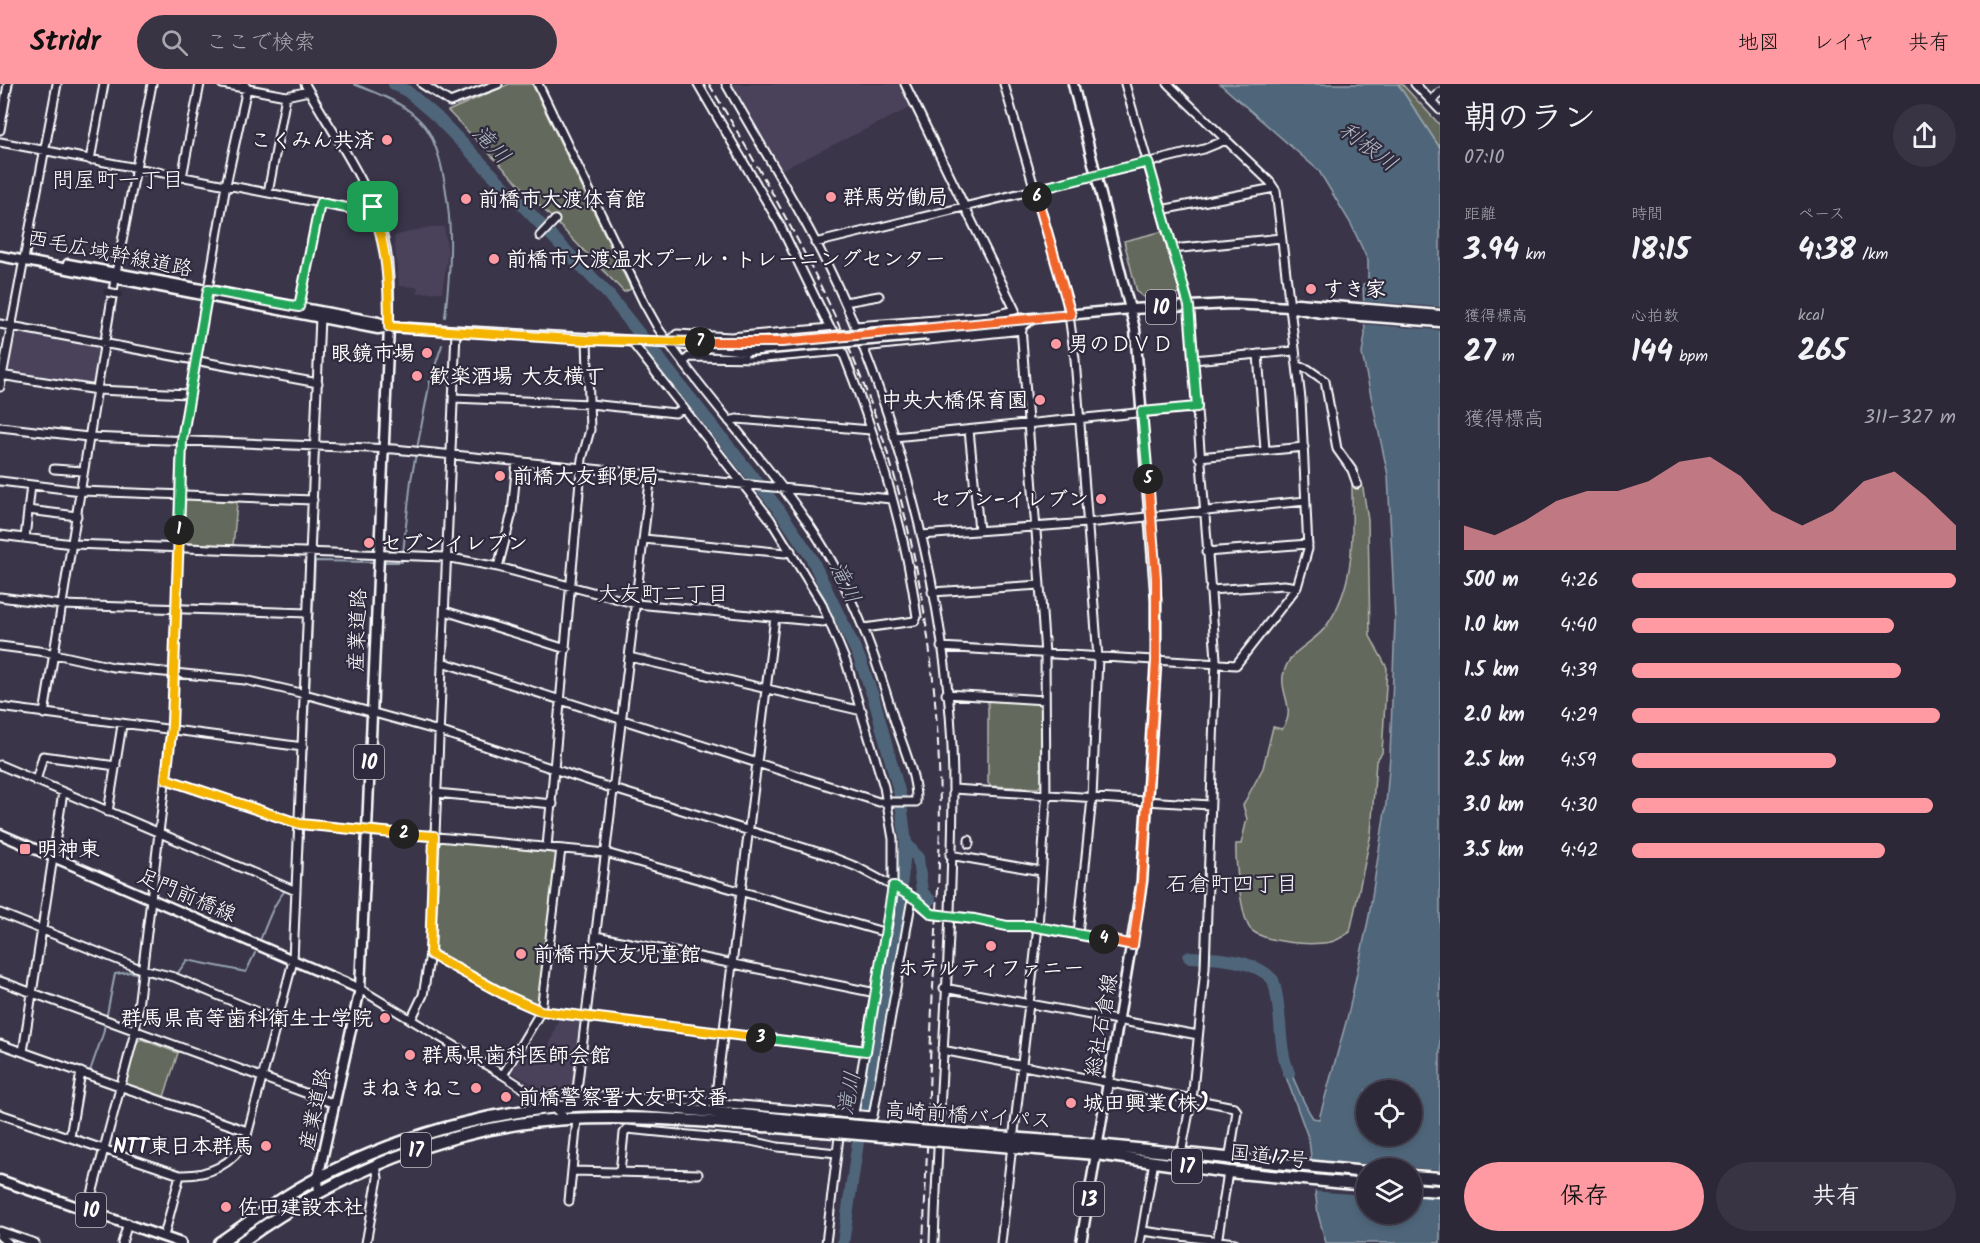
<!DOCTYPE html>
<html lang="ja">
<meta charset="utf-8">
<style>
:root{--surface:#2c2838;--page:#383443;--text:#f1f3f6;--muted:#a6a6ae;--line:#484453;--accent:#ff9aa2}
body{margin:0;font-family:Kalam,"Klee One",sans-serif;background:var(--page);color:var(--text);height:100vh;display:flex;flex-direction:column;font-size:22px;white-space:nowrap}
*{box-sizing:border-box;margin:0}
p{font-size:20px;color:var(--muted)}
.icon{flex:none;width:33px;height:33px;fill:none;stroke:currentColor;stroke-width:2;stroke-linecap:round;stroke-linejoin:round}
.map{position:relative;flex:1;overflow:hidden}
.sheet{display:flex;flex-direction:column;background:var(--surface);width:540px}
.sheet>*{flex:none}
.tools{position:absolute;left:1356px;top:996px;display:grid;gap:12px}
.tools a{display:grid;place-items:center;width:66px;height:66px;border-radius:50%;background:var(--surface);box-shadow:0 3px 9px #0003,0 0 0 2px var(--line);font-size:30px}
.pin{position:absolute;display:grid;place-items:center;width:51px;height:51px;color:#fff;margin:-26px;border-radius:12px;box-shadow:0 3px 9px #0006}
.km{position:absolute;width:30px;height:30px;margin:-15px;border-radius:50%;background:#222;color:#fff;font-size:16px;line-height:30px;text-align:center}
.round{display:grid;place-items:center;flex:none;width:63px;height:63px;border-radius:32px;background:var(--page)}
.overview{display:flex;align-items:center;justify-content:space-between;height:102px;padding:0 24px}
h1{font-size:33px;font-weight:700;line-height:45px}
.figures{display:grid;grid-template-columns:repeat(3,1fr);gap:9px;height:102px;padding:6px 24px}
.figures div{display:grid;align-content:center}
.figures b{font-size:30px;font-weight:700}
.figures small{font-size:16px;font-weight:400}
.figures p{font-size:16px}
.chart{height:168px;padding:12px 24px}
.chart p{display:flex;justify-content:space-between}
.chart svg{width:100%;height:108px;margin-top:6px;fill:var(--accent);opacity:.7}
.action{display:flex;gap:12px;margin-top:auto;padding:12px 24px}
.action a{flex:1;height:69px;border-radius:36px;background:var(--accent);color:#111;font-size:24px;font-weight:700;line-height:69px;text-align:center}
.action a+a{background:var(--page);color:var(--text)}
ul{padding:0 24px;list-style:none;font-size:20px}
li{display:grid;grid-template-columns:96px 72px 1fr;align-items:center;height:45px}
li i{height:15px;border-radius:8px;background:var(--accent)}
header{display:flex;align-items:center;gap:36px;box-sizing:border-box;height:84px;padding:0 30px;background:var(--accent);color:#111}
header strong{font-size:28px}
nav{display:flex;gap:33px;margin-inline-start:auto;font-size:21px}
.search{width:420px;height:54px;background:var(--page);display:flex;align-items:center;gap:15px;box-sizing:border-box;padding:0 21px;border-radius:33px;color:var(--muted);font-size:22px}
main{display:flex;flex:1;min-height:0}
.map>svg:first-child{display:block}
.built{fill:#4a425a}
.green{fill:#64695b;stroke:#b2b4ad;stroke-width:1.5}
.water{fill:#4f667a;stroke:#95a3af;stroke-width:1.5;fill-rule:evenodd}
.pier{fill:#3b354a}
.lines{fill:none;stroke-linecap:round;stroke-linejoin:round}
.stream{stroke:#95a3af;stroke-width:2}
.river{stroke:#4f667a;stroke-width:12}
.minor-casing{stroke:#fff;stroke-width:11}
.major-casing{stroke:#fff;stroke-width:13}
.highway-casing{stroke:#fff;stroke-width:15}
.minor{stroke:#2f2a3d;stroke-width:7}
.major{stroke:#2f2a3d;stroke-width:8}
.highway{stroke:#2f2a3d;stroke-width:10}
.rail{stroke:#fff;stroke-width:2;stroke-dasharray:9 4.5;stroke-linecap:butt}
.minor-bridge-casing{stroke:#fff;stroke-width:11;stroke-linecap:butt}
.major-bridge-casing{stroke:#fff;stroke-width:13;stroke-linecap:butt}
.highway-bridge-casing{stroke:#fff;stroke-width:15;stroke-linecap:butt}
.minor-bridge{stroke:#2f2a3d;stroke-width:7}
.major-bridge{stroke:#2f2a3d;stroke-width:8}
.highway-bridge{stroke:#2f2a3d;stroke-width:10}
.split-1-casing{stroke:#fff;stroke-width:12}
.split-2-casing{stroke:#fff;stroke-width:12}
.split-3-casing{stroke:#fff;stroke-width:12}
.split-4-casing{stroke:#fff;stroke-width:12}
.split-5-casing{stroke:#fff;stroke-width:12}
.split-6-casing{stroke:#fff;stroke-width:12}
.split-7-casing{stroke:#fff;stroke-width:12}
.split-8-casing{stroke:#fff;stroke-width:12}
.split-1{stroke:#22a559;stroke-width:8}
.split-2{stroke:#f5b400;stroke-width:8}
.split-3{stroke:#f5b400;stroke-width:8}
.split-4{stroke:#22a559;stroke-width:8}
.split-5{stroke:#f0652b;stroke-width:8}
.split-6{stroke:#22a559;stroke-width:8}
.split-7{stroke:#f0652b;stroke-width:8}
.split-8{stroke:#f5b400;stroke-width:8}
.poi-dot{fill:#ff9aa2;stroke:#2f2a3d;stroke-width:2}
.labels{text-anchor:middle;stroke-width:4.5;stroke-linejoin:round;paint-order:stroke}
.shield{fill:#2f2a3d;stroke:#c1bfc5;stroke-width:1.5}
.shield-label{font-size:20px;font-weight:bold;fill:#fff}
.poi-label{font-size:21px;font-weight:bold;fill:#fff;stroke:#2f2a3d;text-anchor:start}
.street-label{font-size:21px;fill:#fff;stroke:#2f2a3d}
.water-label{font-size:22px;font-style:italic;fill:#b0bac3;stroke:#2f2a3d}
.neighbourhood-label{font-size:22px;fill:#fff;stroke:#2f2a3d}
</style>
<header>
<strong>Stridr</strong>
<div class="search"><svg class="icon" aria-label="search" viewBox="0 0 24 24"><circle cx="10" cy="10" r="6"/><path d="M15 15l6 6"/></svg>ここで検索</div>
<nav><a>地図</a><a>レイヤ</a><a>共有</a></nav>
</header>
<main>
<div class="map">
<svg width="1440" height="1159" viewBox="0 0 1440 1159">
<rect width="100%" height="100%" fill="#3b354a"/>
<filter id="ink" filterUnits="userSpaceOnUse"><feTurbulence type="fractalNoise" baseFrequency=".0167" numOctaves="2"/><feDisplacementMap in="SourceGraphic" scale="12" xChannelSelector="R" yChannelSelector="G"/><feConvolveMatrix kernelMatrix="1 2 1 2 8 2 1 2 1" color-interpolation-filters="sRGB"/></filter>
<g filter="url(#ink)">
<!-- built -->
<path class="built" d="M732,0H899L910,24L781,86Z
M429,143H444L448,169L442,208L417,209L418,203L399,202L394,152Z
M11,244L99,260L92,304L3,291Z
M558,936L580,938L583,942L573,1015H558L512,988L526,967L544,977Z"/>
<!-- green -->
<path class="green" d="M509,0H532L631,205L624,208L448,27Z
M1398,0H1402L1440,41V64Z
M1164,147L1182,209L1143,213L1137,208L1124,157Z
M1362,398L1368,436L1370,552L1387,584L1382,669L1376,677L1371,750L1350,848C1345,851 1340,855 1334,857C1317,863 1259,859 1249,843C1241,830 1235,776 1236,760H1241L1247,735L1243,721L1263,684L1273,643L1282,645C1297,626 1280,610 1283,592C1289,563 1314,561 1327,541C1357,498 1352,449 1352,399Z
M188,414L235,417L237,419L233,462L187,459L183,457L185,417Z
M990,615L1038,618L1042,621L1041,701L1038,704L991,702L988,699V617Z
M444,757L555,769L557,774L538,920L536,922L433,865L437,761Z
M141,955L178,969L164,1013L160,1015L128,1004L125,1000L136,959Z"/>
<!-- water -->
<path class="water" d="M1220,0H1398L1440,64V1159H1326L1318,1130L1309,1056L1281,979L1283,974C1295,993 1300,1015 1313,1034L1319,1035L1348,931L1369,832L1386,720L1390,672L1395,537L1388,391L1362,270L1365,251L1363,200L1368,199V177L1351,140L1319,87ZM1366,1006H1412V1052H1366ZM1366,1084H1412V1130H1366Z"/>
<!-- pier -->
<path class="pier" d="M1361,217L1440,223V246L1362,240Z
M1306,1075L1440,1086V1099L1412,1097V1084H1366V1093L1308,1088Z
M1309,1091L1366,1095V1111L1311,1107Z"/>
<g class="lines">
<!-- stream -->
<path class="stream" d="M354,0C380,11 405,18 424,41C445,67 451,136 450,169C450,190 447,212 445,233
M381,478H402L411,396L430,297L442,261
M298,796L301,794L315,477L375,478
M261,854C269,834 276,812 293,799
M0,956L90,987L103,950L115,890L131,888L172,897L187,876L246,888L255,869"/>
<!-- river -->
<path class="river" d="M394,0L407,7L436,32L608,210L780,427L811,473L859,573L874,615L900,711L906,759L896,848L858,1058L843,1159
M906,759L918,774L922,808L930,816
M1189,873C1215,874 1254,875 1273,896C1283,926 1277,960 1289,989"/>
<defs>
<path id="minor" d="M222,0L286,12L309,7
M305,0C333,50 370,99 384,155C391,184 389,214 389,243
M422,0L450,18L498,0
M698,0L779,139L830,244L835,249C872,339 904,436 917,533L915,537L864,544
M726,0C770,78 820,156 854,240C912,381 953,552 953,705C952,857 939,1008 934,1159
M1004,0L1067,216L1075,275L1098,574L1092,714L1078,850
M1125,0L1189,222L1216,575L1205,884L1193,1007L1181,1070
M1415,0L1440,26
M1434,14L1440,8
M0,46L8,0
M0,58L363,127L373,123
M90,76L104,0
M182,93L200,0
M268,109L286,12
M1161,126L1274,104
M540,152L555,136
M815,159L1204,65L1226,56
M1172,165L1281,154
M845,218L879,212
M299,223L320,119
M0,240L318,299
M855,242L991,232L1015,226L905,0
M631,257L770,435L821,518L846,578L884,703L893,755V811L854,1029
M668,259L677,250L731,253L830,244
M863,263L1022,246
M1258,270L1265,366
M1193,276L1294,267
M683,279L689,273L764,274L842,267
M1298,282L1308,285L1325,297L1337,365L1352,386L1357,400
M0,291L97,306L189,310
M0,303L57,0
M454,314L590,320L675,329L683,325
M729,337L737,335L871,346
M0,343L88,353L394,365L891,415
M969,346L979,446
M894,353L1197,323
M1199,373L1304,363
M54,385L83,387
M0,397L81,407L313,416
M28,426L77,432
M0,451L72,460L446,473L498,483L637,520L823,538L829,536
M921,451L1087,439L1306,417
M25,454L31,401
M644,455L785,469L791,467
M1206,468L1308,460
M498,483L512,429L517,377
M1210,506L1284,501L1297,503
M932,508L1040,501
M0,513L62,521L308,529
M445,527L566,565
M0,562L46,568L113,583L245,596L305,610L439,647L614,705L824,770L857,783L909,811L932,830L974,835L1007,842H1031L1133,861
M941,563L1236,581L1297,503L1308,465L1301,315L1276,107L1270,98L1168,0
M629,573L862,627
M442,578L879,718H916C917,692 902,660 894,635C873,563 847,493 803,432C758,367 703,310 658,244L644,219L538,0
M946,610L1045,616
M0,623L303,663
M44,630L116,189L152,0
M0,681L296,807
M166,695L300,740L606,769L887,849
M36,697L43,672L116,682
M953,705L1210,721
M436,709L553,720
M108,728L122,641
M969,760V756
M547,763L582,375L590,346L587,256
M950,771L1041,787
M0,829L138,884L174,893L277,936
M596,852L876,909
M430,870L507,912L541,927L866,967
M0,897L335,1020
M944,904L1198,951
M360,905L503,991L554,1024L567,1035
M411,936L423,911L430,870L456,247
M0,960L247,1047
M942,966L1234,1023L1237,1027L1229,1076
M23,968L63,708
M503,991L541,927L561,765
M578,1012L669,1015L873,1032L911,820L915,815
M715,1018L775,533
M579,1022L577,1006L651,390
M0,1030L180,1091C208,1092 233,1081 246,1055L293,877L320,233
M1014,1048L1038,843L1046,719L1045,570L1021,242
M70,1053L81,988
M573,1087L698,1090
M620,1088L624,1049L627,1045L751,1057L778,1063L837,1069
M569,1117L577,1035
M88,1125L135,948L172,641L182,356L226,101L247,4L244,0
M0,1147L35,1159
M1142,1147L1235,1159
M0,1152L8,1159
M164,1152L180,1091
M122,1159L128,1139
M366,1159L378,1094L376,1081
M826,1159L842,1028
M1001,1159L1011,1070
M1140,1159L1154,1077
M1217,1159L1228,1088"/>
<path id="major" d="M1073,0L1135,245L1156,516V577L1142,797L1081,1159
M0,172L378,245L389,243L668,259L747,267
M68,180L378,238L388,242
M1291,223L1298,219L1440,231
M927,244L1131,225L1231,220L1290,223L1321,229L1440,238
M928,251L1021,242L1032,235
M672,258L682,256L747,260
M0,750L360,905
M0,1096L181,1159
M319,1109L318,1094L360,905L389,243"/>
<path id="highway" d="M943,1049L1077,1059L1366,1088
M943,1057L1096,1070L1228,1088L1366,1101
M1412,1092L1440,1094
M1412,1105L1440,1107
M219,1159C251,1137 283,1112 318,1094C408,1048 513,1019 615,1021C684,1023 754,1033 823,1039
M240,1159C335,1090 449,1041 568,1035C653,1031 738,1040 822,1047"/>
</defs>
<!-- minor casing -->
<use href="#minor" class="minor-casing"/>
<!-- major casing -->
<use href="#major" class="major-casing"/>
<!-- highway casing -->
<use href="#highway" class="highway-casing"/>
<!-- minor -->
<use href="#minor" class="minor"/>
<!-- major -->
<use href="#major" class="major"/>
<!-- highway -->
<use href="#highway" class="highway"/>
<!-- rail -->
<path class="rail" d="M709,0C779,117 845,234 886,364C918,466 935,574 939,681C942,761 936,843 932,923C929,1002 927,1080 923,1159"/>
<defs>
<path id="minor-bridge" d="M107,208L118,210"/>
<path id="major-bridge" d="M747,260L927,244
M747,267L928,251"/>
<path id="highway-bridge" d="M823,1039L943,1049
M822,1047L943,1057"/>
</defs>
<!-- minor-bridge casing -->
<use href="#minor-bridge" class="minor-bridge-casing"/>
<!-- major-bridge casing -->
<use href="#major-bridge" class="major-bridge-casing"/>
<!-- highway-bridge casing -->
<use href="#highway-bridge" class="highway-bridge-casing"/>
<!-- minor-bridge -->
<use href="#minor-bridge" class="minor-bridge"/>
<!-- major-bridge -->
<use href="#major-bridge" class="major-bridge"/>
<!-- highway-bridge -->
<use href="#highway-bridge" class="highway-bridge"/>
</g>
</g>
<g class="lines" filter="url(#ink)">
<defs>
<path id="split-1" d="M179,446L182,356L208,206L299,223L320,119L363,127L373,123"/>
<path id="split-2" d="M179,446L172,641L166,695L300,740L404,750"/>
<path id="split-3" d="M404,750L434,752L430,870L507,912L541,927L761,954"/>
<path id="split-4" d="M761,954L866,967L893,802L915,815L932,830L974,835L1007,842H1031L1104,855"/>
<path id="split-5" d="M1104,855L1133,861L1142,797L1156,577V494L1148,395"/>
<path id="split-6" d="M1037,113L1035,106L1148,78L1189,222L1197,323L1142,328L1148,395"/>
<path id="split-7" d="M700,258H782L1071,231L1037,113"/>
<path id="split-8" d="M373,123C387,166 389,198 389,243L587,256L700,258"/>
</defs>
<!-- split-1 casing -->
<use href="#split-1" class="split-1-casing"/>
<!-- split-2 casing -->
<use href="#split-2" class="split-2-casing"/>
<!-- split-3 casing -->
<use href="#split-3" class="split-3-casing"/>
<!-- split-4 casing -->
<use href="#split-4" class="split-4-casing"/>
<!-- split-5 casing -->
<use href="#split-5" class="split-5-casing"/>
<!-- split-6 casing -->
<use href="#split-6" class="split-6-casing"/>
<!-- split-7 casing -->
<use href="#split-7" class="split-7-casing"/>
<!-- split-8 casing -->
<use href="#split-8" class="split-8-casing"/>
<!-- split-1 -->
<use href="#split-1" class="split-1"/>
<!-- split-2 -->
<use href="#split-2" class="split-2"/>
<!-- split-3 -->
<use href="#split-3" class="split-3"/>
<!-- split-4 -->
<use href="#split-4" class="split-4"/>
<!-- split-5 -->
<use href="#split-5" class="split-5"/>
<!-- split-6 -->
<use href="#split-6" class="split-6"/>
<!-- split-7 -->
<use href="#split-7" class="split-7"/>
<!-- split-8 -->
<use href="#split-8" class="split-8"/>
</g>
<!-- markers -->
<g class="poi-dot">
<circle cx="387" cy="56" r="6"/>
<circle cx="831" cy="113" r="6"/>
<circle cx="466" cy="115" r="6"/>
<circle cx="494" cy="175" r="6"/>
<circle cx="1311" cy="205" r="6"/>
<circle cx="1056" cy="260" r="6"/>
<circle cx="427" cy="269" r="6"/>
<circle cx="417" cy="292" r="6"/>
<circle cx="1040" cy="316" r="6"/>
<circle cx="500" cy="392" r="6"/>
<circle cx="1101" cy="415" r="6"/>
<circle cx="369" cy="459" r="6"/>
<rect x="19" y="759" width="12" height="12" rx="3"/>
<circle cx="991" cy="862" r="6"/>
<circle cx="521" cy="870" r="6"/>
<circle cx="385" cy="934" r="6"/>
<circle cx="410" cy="971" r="6"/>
<circle cx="476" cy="1004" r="6"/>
<circle cx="506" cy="1013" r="6"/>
<circle cx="1071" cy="1019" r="6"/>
<circle cx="266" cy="1062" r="6"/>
<circle cx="226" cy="1123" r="6"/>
</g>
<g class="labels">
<!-- shield labels -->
<g class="shield">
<rect x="1146" y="206" width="30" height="34" rx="4.5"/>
<rect x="354" y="661" width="30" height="34" rx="4.5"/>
<rect x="401" y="1049" width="30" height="34" rx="4.5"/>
<rect x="1172" y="1065" width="30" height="34" rx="4.5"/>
<rect x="1074" y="1098" width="30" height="34" rx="4.5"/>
<rect x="76" y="1109" width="30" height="34" rx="4.5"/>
</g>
<g class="shield-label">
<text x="1161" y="230">10</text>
<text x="369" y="685">10</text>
<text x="416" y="1073">17</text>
<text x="1187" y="1089">17</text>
<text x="1089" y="1122">13</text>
<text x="91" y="1133">10</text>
</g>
<!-- poi labels -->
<g class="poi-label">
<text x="375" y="63" text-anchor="end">こくみん共済</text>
<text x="843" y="120">群馬労働局</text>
<text x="478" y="122">前橋市大渡体育館</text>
<text x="506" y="182">前橋市大渡温水プール・トレーニングセンター</text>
<text x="1323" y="212">すき家</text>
<text x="1068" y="267">男のＤＶＤ</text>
<text x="415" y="276" text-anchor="end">眼鏡市場</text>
<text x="429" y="299">歓楽酒場 大友横丁</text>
<text x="1028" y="323" text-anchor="end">中央大橋保育園</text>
<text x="512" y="399">前橋大友郵便局</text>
<text x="1089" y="422" text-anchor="end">セブン-イレブン</text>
<text x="381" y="466">セブンイレブン</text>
<text x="37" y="772">明神東</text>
<text x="533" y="877">前橋市大友児童館</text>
<text x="991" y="891" text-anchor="middle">ホテルティファニー</text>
<text x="373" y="941" text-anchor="end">群馬県高等歯科衛生士学院</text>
<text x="422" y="978">群馬県歯科医師会館</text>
<text x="464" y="1011" text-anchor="end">まねきねこ</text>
<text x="518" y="1020">前橋警察署大友町交番</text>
<text x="1083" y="1026">城田興業(株)</text>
<text x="254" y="1069" text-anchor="end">NTT東日本群馬</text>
<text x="238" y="1130">佐田建設本社</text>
</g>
<!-- street labels -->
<g class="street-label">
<text transform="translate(110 169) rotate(11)" y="7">西毛広域幹線道路</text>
<text transform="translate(357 546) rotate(-88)" y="7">産業道路</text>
<text transform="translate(187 811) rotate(23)" y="7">足門前橋線</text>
<text transform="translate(1101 941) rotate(-80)" y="7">総社石倉線</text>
<text transform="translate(315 1025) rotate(-78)" y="7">産業道路</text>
<text transform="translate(968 1031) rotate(4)" y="7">高崎前橋バイパス</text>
<text transform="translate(1269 1072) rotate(6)" y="7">国道17号</text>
</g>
<!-- water labels -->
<g class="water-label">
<text transform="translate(492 60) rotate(46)" y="8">滝川</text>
<text transform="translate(1369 62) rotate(37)" y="8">利根川</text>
<text transform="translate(846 498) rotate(64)" y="8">滝川</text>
<text transform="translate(848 1009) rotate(-80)" y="8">滝川</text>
</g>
<!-- neighbourhood labels -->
<g class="neighbourhood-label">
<text x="118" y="103">問屋町一丁目</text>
<text x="663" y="517">大友町二丁目</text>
<text x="1232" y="807">石倉町四丁目</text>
</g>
</g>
</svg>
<div class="tools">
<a><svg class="icon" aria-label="locate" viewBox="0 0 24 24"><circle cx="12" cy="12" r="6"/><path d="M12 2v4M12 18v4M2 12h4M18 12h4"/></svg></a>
<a><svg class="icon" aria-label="layers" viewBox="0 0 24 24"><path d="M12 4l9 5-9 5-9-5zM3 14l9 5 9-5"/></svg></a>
</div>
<div class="pin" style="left:373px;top:123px;background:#1e9e55"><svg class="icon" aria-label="arrive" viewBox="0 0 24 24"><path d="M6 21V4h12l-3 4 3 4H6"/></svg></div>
<b class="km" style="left:179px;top:446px">1</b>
<b class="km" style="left:404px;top:750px">2</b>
<b class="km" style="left:761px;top:954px">3</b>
<b class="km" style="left:1104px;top:855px">4</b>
<b class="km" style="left:1148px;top:395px">5</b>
<b class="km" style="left:1037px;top:113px">6</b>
<b class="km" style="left:700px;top:258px">7</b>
</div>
<section class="sheet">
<div class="overview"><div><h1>朝のラン</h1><p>07:10</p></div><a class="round"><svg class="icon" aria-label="share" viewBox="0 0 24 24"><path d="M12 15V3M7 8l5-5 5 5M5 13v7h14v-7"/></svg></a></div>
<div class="figures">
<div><p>距離</p><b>3.94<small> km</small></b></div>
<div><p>時間</p><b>18:15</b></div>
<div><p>ペース</p><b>4:38<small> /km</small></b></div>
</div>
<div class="figures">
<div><p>獲得標高</p><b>27<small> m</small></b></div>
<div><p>心拍数</p><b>144<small> bpm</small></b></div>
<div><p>kcal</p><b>265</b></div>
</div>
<div class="chart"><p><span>獲得標高</span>311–327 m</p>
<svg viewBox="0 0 160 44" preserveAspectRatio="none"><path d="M0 44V34L10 38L20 32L30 24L40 20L50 20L60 16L70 8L80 6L90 14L100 28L110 34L120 28L130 16L140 12L150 22L160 34V44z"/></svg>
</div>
<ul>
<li><b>500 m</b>4:26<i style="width:100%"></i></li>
<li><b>1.0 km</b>4:40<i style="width:81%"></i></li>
<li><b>1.5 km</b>4:39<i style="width:83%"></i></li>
<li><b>2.0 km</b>4:29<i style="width:95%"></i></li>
<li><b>2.5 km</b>4:59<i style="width:63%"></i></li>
<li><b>3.0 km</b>4:30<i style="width:93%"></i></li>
<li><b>3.5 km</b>4:42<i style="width:78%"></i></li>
</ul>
<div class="action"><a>保存</a><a>共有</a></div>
</section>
</main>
